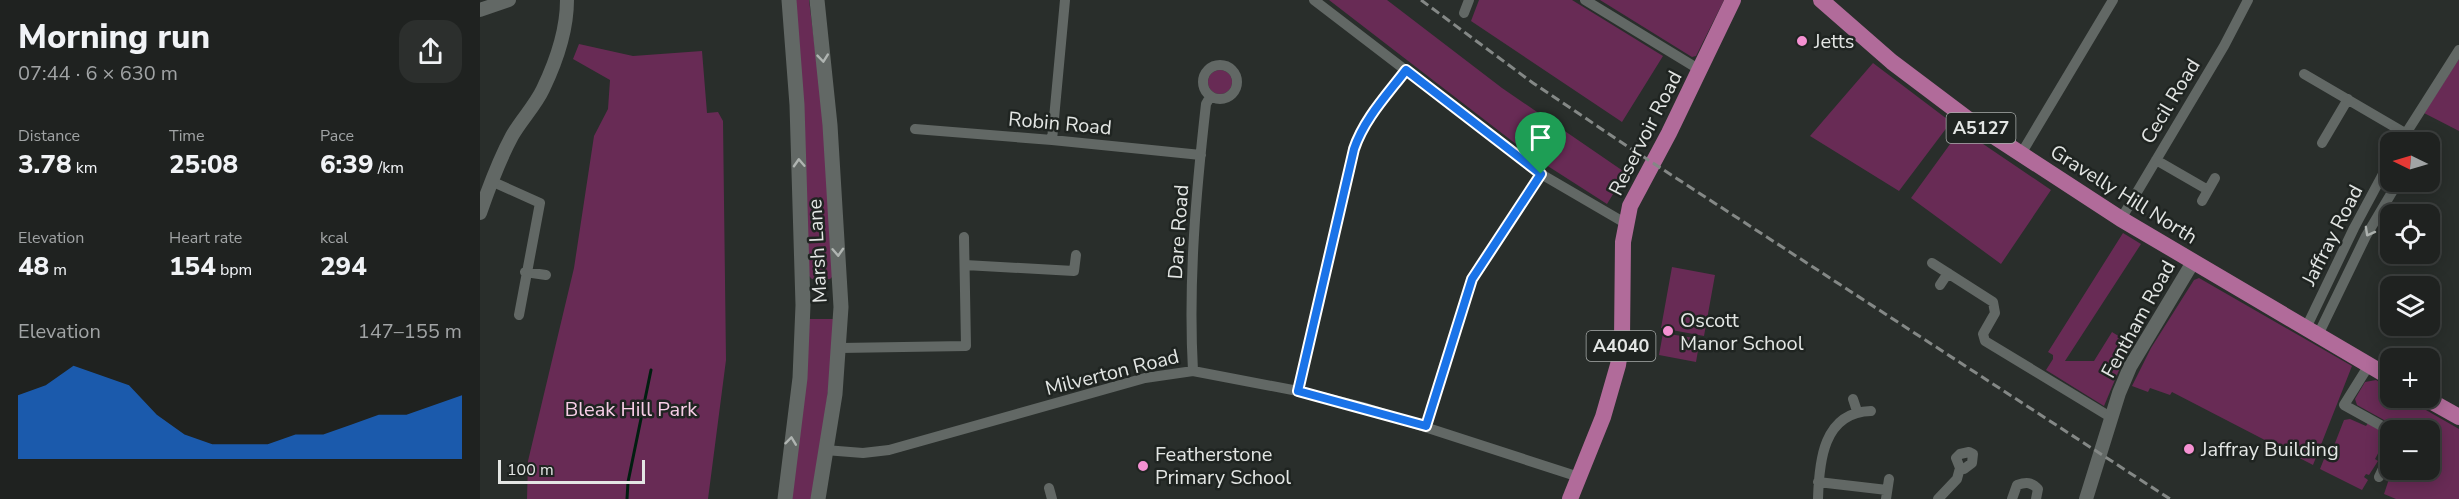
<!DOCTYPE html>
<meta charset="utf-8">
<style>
:root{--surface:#1f2220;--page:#2c2f2d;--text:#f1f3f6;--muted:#a1a4a5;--line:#3c3f3e;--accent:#1a73e8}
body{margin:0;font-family:"Nunito Sans",sans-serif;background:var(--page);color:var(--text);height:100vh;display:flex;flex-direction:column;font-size:22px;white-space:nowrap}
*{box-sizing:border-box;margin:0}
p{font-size:20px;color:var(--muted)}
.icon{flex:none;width:33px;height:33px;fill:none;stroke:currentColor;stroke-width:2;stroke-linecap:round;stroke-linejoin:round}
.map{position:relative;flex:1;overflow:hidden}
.details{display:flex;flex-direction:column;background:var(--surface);width:480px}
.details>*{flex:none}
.needle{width:39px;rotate:275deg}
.fabs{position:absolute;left:1900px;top:132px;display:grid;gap:12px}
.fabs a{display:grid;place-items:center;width:60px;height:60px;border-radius:12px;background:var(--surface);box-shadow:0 3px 15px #0003,0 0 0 2px var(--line);font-size:30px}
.scale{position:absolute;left:18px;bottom:15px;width:147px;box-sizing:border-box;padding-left:6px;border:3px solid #e3e6e4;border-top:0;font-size:16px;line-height:21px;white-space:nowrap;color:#e3e6e4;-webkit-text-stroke:4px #1f2421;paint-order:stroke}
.pin{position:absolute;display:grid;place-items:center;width:51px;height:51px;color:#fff;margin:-62px -26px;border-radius:50% 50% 50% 0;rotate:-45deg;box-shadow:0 0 6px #0007}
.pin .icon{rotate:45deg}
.round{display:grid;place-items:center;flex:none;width:63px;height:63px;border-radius:18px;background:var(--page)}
.head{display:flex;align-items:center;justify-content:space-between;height:102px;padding:0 18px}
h1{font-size:33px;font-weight:800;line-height:45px}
.stats{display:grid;grid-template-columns:repeat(3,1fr);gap:9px;height:102px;padding:6px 18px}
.stats div{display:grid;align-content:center}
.stats b{font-size:26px;font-weight:800}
.stats small{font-size:16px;font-weight:400}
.stats p{font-size:16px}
.chart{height:168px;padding:12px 18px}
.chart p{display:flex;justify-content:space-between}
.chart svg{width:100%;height:108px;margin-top:6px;fill:var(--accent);opacity:.7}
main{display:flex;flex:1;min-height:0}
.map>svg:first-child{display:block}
.green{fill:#682b55}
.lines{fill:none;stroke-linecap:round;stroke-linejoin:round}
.stream{stroke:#011e10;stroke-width:3}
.minor{stroke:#626865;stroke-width:10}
.tertiary{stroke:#626865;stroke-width:14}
.secondary{stroke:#626865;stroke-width:15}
.primary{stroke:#b16b9a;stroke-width:16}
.rail{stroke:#848886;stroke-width:3;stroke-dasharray:9 4.5;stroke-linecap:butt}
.oneway{stroke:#afb4b1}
.route-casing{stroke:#fff;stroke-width:12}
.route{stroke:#1a73e8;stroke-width:8}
.poi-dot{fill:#f591d2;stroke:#1f2421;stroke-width:2}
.labels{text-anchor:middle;stroke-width:5;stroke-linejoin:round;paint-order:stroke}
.shield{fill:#1f2421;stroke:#a8acaa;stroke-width:1.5}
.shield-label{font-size:18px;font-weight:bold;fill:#e3e6e4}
.poi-label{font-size:20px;fill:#e3e6e4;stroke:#1f2421;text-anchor:start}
.street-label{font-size:20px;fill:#e3e6e4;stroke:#1f2421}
.park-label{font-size:20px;fill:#f8cee7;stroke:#1f2421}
</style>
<main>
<section class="details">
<div class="head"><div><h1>Morning run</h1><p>07:44 · 6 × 630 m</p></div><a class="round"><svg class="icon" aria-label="share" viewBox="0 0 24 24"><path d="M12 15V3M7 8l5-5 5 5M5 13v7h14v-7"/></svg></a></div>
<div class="stats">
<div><p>Distance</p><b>3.78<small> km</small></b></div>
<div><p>Time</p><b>25:08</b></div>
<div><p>Pace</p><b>6:39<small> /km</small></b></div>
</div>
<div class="stats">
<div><p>Elevation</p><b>48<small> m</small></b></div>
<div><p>Heart rate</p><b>154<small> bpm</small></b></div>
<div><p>kcal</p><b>294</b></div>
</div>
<div class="chart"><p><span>Elevation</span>147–155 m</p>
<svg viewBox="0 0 160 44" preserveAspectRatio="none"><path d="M0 44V18L10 14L20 6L30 10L40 14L50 26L60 34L70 38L80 38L90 38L100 34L110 34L120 30L130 26L140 26L150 22L160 18V44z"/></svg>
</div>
</section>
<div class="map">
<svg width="1979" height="499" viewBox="0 0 1979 499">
<rect width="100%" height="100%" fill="#292e2b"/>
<!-- green -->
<path class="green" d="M312,0H329L346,136L353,276L350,279H332L329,276Z
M849,0H907L1022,88L1146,173L1127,204L1049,154Z
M999,0H1092L1183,56L1142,122L991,21Z
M1120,0H1244L1216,56L1212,57Z
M99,44L153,56L222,51L227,113L238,112L243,121L246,360L228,499H47L48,461L94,268L114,136L128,109L130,80L93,59Z
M1979,59V131L1944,113Z
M1393,63L1471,122L1419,191L1330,136Z
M728 82a12 12 0 1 1 24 0a12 12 0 1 1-24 0Z
M1481,129L1571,190L1521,264L1431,198Z
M1643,233L1661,244L1585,361H1614L1632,332L1653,345L1642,363L1624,406L1566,370L1573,359V355L1568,352Z
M1192,267L1235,275L1224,336L1181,328Z
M1719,278L1872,366L1833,465L1692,392L1690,395L1670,388L1668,392L1652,386L1671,348L1714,280Z
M329,319H353L356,325L335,499H309Z
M1183,333L1220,339L1216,362L1179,355Z
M1896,380L1911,389V398H1925L1979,429V499H1916L1904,494L1912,470H1950V430H1922L1877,405L1875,399L1885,382Z
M1870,419L1886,426L1888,423L1908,435L1895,459L1898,461L1889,475L1886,474L1884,477L1888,480L1882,490L1840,469L1844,459L1848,461L1864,420Z"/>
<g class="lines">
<!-- stream -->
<path class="stream" d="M147,499L148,482L171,370"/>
<!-- minor -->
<path class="minor" d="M834,0L1061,174L1145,223
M1105,0L1220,70
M984,13L989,0
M723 82a17 17 0 1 1 34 0a17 17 0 1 1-34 0Z
M1824,74L1925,133
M435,129L572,140L721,155
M1923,138L1979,50
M572,140L585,0
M1920,142L1923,138L1935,142
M1842,143L1868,99
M1541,154L1633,0
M1676,160L1728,190
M11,181L60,203L39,315
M1722,201L1735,178
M1641,219L1744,46L1768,0
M1452,263L1513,302L1515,313L1503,334L1505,341L1632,418
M485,265L594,271L596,255
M45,272L66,275
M1460,285L1468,273
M1826,328L1874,228L1911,159
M1838,335L1886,236L1918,182
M360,348L486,346L484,237
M1889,365L1864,405L1911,431
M713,371C708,282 716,192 726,104L730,97
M818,391L874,149C884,119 907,95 926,70
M1373,399L1377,411
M946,426L992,280L1061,174
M345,450L383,453L409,450L665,378L713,371L818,391L883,407L1099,477
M1899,477L1911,452
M1338,482L1407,490
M569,488L572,499
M1338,499C1339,462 1343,412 1391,411
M1406,499L1409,479
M1458,499L1477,479L1480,468L1476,458L1480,454L1489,452L1493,454L1492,463L1484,469L1480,468
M1532,499L1537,485C1546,482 1552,482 1558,489L1556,499"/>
<!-- tertiary -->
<path class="tertiary" d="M0,10L29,0
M0,213C9,187 19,160 32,136C41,120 55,106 63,89C76,62 87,30 87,0
M1606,499L1639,393L1650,367L1713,262"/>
<!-- secondary -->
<path class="secondary" d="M337,0L350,125L361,307L355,394L338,499
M305,499L320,378L323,305L317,105L309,0"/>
<!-- primary -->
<path class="primary" d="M1341,0L1412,62L1489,120L1641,219L1911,378
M1945,398L1979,417
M1090,499L1123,417L1138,365L1142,339L1143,242L1150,206L1189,133L1253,0"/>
<!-- rail -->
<path class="rail" d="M941,0L1053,83L1156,152L1690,499"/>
</g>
<!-- one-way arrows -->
<defs><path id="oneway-chevron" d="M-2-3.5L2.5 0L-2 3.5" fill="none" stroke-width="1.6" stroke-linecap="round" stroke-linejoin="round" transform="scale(1.5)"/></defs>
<g class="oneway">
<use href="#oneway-chevron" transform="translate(343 58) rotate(84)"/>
<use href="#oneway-chevron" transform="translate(319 163) rotate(-93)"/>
<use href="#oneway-chevron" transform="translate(1889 232) rotate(119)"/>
<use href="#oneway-chevron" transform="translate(358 252) rotate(87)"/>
<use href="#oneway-chevron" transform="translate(311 441) rotate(-83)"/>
</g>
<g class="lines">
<defs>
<path id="route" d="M926,70L1061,174L992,279L946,426L818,391L874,149C884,119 907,95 926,70Z"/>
</defs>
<!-- route casing -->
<use href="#route" class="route-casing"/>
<!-- route -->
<use href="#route" class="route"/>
</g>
<!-- markers -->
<g class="poi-dot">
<circle cx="1322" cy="41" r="6"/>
<circle cx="1188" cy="331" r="6"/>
<circle cx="1709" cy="449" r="6"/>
<circle cx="663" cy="466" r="6"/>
</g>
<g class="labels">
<!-- shield labels -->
<g class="shield">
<rect x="1466.5" y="113" width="69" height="30" rx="4.5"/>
<rect x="1106.5" y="331" width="69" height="30" rx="4.5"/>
</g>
<g class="shield-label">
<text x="1501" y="134">A5127</text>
<text x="1141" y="352">A4040</text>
</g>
<!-- poi labels -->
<g class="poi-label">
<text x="1334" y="48">Jetts</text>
<text x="1200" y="327">Oscott<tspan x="1200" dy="23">Manor School</tspan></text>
<text x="1721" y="456">Jaffray Building</text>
<text x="675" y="461">Featherstone<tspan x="675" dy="23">Primary School</tspan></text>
</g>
<!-- street labels -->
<g class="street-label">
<text transform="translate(1690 101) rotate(-59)" y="7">Cecil Road</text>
<text transform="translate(580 123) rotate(5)" y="7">Robin Road</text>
<text transform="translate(1165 133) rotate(-63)" y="7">Reservoir Road</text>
<text transform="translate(1644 194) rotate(32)" y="7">Gravelly Hill North</text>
<text transform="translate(698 232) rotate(-86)" y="7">Dare Road</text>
<text transform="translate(1852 235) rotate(-63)" y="7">Jaffray Road</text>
<text transform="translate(337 251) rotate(-93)" y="7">Marsh Lane</text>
<text transform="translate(1658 319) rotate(-61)" y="7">Fentham Road</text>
<text transform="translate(632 372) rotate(-14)" y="7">Milverton Road</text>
</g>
<!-- park labels -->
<g class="park-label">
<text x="151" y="416">Bleak Hill Park</text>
</g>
</g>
</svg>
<div class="fabs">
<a><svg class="needle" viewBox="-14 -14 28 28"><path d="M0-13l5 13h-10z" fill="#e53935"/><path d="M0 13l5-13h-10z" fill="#a1a4a5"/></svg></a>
<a><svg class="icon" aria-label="locate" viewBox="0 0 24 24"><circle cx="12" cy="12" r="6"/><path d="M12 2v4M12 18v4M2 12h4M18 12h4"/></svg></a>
<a><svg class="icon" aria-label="layers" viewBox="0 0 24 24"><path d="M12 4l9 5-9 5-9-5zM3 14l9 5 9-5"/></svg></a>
<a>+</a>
<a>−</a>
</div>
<div class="scale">100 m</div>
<div class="pin" style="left:1061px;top:174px;background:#1e9e55"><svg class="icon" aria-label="arrive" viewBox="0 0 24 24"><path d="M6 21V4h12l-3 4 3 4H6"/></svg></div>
</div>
</main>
